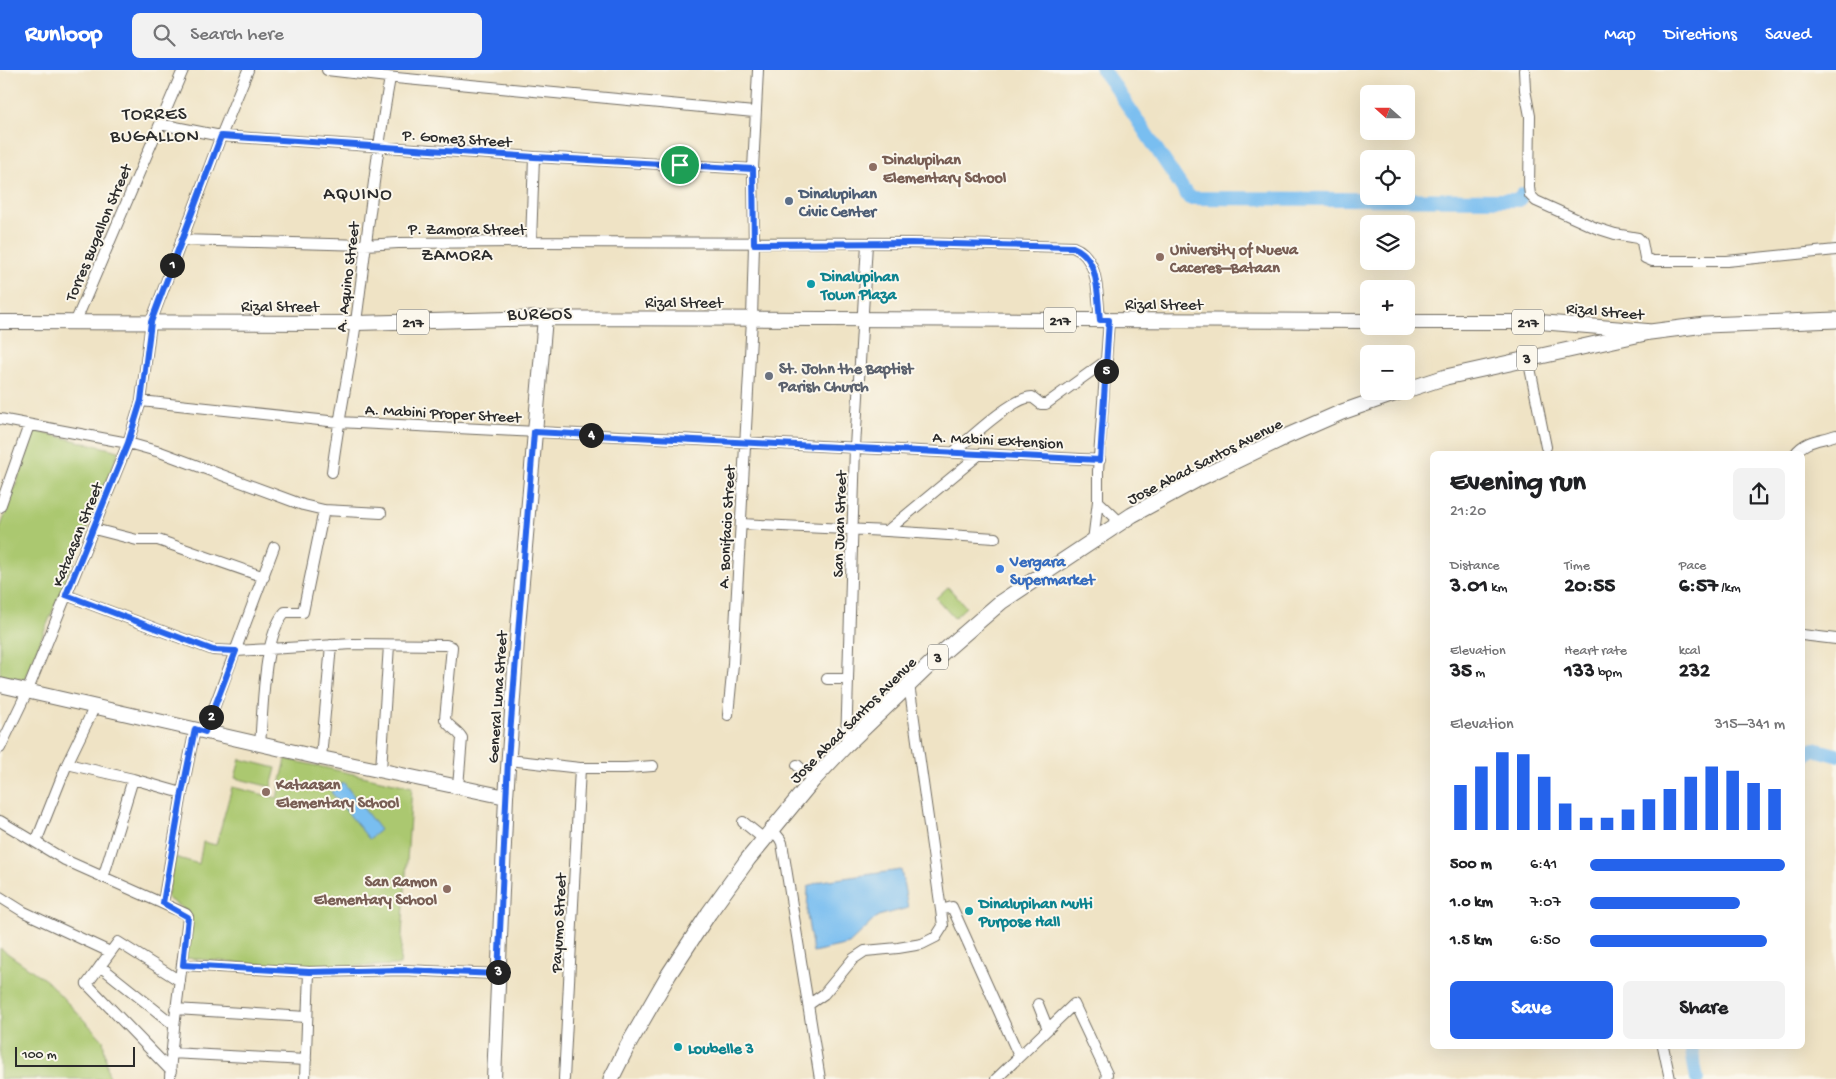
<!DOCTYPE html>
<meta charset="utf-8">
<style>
:root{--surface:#fff;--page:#f2f2f2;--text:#202124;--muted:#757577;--accent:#2563eb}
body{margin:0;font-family:"Gochi Hand",sans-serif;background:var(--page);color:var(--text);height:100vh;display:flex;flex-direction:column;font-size:19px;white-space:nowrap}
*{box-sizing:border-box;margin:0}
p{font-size:16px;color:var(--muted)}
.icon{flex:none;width:28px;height:28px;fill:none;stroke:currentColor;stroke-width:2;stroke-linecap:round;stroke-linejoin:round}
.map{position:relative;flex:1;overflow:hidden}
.sheet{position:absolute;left:1430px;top:381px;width:375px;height:598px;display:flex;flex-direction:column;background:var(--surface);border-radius:8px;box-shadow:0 5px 20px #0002}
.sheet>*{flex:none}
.needle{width:32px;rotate:291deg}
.tools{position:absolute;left:1360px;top:15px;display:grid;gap:10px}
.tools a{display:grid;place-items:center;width:55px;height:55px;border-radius:8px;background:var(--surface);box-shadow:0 5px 20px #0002;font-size:25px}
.scale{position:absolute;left:15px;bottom:12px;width:120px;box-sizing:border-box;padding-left:5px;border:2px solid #2b2b2b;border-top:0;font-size:14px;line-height:18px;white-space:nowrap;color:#2b2b2b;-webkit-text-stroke:4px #fbf7ec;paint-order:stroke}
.pin{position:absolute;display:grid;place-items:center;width:42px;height:42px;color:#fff;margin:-21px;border:2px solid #fff;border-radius:50%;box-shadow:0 1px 5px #0007}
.km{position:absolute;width:25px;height:25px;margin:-12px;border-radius:50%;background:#222;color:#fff;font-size:14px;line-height:25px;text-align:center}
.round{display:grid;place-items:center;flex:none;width:52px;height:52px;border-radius:8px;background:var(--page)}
.overview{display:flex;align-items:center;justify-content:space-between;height:85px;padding:0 20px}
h1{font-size:28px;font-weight:700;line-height:38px}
.stats{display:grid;grid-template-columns:repeat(3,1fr);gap:8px;height:85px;padding:5px 20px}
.stats div{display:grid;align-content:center}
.stats b{font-size:21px;font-weight:700}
.stats small{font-size:14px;font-weight:400}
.stats p{font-size:14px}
.chart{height:140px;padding:10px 20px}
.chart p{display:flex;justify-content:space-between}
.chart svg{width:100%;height:90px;margin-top:5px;stroke:var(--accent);stroke-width:6}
.cta{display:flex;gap:10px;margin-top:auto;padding:10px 20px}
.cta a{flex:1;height:58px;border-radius:8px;background:var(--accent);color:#fff;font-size:20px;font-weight:700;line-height:58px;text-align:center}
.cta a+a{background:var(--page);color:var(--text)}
ul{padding:0 20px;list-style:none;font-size:16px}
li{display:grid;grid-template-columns:80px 60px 1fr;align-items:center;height:38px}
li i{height:12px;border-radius:6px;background:var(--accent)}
header{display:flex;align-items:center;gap:30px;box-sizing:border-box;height:70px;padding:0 25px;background:var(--accent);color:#fff}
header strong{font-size:24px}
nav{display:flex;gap:28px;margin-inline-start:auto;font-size:18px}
.search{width:350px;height:45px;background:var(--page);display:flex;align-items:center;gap:12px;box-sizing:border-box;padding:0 18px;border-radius:8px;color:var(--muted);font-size:19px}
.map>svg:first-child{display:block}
.green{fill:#abc86f;stroke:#6b7a4d}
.water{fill:#79bef0;stroke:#52748e}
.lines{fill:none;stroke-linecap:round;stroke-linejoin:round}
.river{stroke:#79bef0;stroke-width:14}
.minor-casing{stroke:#706b61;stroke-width:12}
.major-casing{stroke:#706b61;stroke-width:16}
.highway-casing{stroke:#706b61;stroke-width:17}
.minor{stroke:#fff;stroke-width:10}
.major{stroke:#fff;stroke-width:14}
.highway{stroke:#fff;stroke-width:15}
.route-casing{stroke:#fff;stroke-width:10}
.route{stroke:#2563eb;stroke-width:6}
.education-dot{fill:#8d6e63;stroke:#fbf7ec;stroke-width:2}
.service-dot{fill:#5c6f8a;stroke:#fbf7ec;stroke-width:2}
.culture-dot{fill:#0f9aa8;stroke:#fbf7ec;stroke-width:2}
.worship-dot{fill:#6b7280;stroke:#fbf7ec;stroke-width:2}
.shop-dot{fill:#3f7fe0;stroke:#fbf7ec;stroke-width:2}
.labels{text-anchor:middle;stroke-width:4;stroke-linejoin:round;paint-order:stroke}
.shield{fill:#fbf7ec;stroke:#696865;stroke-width:1}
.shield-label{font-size:15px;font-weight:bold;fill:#2b2b2b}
.street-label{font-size:16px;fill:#2b2b2b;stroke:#fbf7ec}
.education-label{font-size:16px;font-weight:bold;fill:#785e54;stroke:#fbf7ec;text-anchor:start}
.service-label{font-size:16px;font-weight:bold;fill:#4e5e75;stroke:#fbf7ec;text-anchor:start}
.culture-label{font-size:16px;font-weight:bold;fill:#0d838f;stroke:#fbf7ec;text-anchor:start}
.worship-label{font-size:16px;font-weight:bold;fill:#5b616d;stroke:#fbf7ec;text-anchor:start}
.shop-label{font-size:16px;font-weight:bold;fill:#366cbe;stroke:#fbf7ec;text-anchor:start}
.neighbourhood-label{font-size:18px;letter-spacing:1px;fill:#2b2b2b;stroke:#fbf7ec}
.quarter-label{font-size:19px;letter-spacing:1px;fill:#2b2b2b;stroke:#fbf7ec}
</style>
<header>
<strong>Runloop</strong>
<div class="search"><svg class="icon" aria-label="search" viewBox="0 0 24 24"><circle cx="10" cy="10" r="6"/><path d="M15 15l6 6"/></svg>Search here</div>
<nav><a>Map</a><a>Directions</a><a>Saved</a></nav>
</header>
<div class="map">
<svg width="1836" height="1009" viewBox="0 0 1836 1009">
<rect width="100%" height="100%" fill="#fbf7ec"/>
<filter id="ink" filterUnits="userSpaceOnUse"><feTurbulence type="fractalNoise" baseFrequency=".02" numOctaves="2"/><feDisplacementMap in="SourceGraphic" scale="10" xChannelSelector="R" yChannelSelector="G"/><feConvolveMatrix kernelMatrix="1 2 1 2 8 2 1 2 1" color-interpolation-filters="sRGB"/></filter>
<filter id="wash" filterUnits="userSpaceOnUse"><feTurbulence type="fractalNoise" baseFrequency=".0096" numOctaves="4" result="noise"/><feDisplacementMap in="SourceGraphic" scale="20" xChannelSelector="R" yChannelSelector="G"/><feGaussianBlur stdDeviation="1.12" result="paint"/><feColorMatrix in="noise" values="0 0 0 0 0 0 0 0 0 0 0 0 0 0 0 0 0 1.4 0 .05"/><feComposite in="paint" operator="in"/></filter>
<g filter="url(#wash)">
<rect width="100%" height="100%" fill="#efe3c5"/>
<!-- green -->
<path class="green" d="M35,361L119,381L24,610L0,605V459Z
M948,517L966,537L954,548L936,528Z
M240,689L276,698L271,717L235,708Z
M286,689L412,717L400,895L303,898L185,888L188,842L167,828L175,787L199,794L203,772L216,775L232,717L277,728Z
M0,878L47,911L103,970L109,1009H0Z"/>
<!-- water -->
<path class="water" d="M343,712L380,760L369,769L331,722Z
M901,800L908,838L878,846L849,874L813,882L807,845L808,816L822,811Z"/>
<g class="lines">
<!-- river -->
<path class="river" d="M1102,0L1116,18L1189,128L1508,130H1519L1523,124
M1802,689L1814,679L1836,685
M1691,976L1697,1009"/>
</g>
</g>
<g filter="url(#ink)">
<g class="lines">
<defs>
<path id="minor" d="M327,0L396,8L754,42
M1524,0L1525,20L1530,46L1529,117L1530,125L1536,131L1596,158L1615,164L1638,168L1642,172L1645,188L1652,191H1727L1836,180
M160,54L221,66L534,87L753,99
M181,170L365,175L398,173L531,172L911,173L1073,177C1100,187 1097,226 1100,250
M531,172L534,87
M75,253L183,0
M1528,288L1546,377
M141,331L338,352L1100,390
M0,349L128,373L160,382L303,435L324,440L381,443
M954,382C969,369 1013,327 1032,327L1041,334H1046L1107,290
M1795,384C1806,369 1820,371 1836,365
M332,402C338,352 349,302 356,252C367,170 375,89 390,8
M1098,431L1121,453
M0,437L29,355
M741,454L887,461L995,468
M94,459L137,470H158L264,507
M887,461L980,384
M1093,471L1098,431V401L1109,250
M66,525L213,580L236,581L353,574L446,575L452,577L445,649C448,657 458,660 462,668L458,717
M1802,565L1836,569
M827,609H848
M909,614L941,840L952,837L1019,986
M728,645L733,594L752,249L754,174L753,99L758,0
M205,662L274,477
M260,675C263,641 263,566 285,542H303L324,440
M846,675L855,377L867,174
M0,678L27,622L128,373L141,331L151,252L221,66L248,0
M321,688L331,575
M509,690L580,698H626L653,696
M67,694L133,709L182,723
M797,695L813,710
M381,700L389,575
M0,751L65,790L186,844L188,847C182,901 172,954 170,1009
M743,752L764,769
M772,759L780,769L782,773L820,1009
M36,772L67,694L94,638
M103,808L133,709
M0,827L24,842L110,882
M163,833L182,723L195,659
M183,895L309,902L403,900L498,904
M100,896L174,955
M1038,934L1048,959
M808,935L824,924L853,889L865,881L898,878L922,874L936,867L943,856L941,840
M175,939L307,947
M1663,976L1670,1009
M171,983L306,990
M171,1001L87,914L118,872L180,911
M305,1009L309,902
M564,1009L580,698
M996,1009L1074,934L1107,1004L1106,1009"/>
<path id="major" d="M0,252L356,253L545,248L1369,251
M1406,252H1540L1647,261
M0,615L321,688L506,727
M494,1009L506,727L518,557L545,248"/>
<path id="highway" d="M1406,320L1446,307L1650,262L1705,255L1836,250
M611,1009L627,977L669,904L709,843L748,789L813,710L846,675L942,583L1001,532L1132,445L1200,408L1285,367L1342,342L1402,321"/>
</defs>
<!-- minor casing -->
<use href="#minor" class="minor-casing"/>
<!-- major casing -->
<use href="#major" class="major-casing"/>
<!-- highway casing -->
<use href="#highway" class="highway-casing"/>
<!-- minor -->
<use href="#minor" class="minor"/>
<!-- major -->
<use href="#major" class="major"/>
<!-- highway -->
<use href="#highway" class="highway"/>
</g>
</g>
<g class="lines" filter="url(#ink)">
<defs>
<path id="route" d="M221,66L534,87L753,99L754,174L911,173L1073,177C1100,187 1097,226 1100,250H1109L1100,390L534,362L508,690L498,904L403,900L309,902L183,895L188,847L163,833L182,723L195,659L205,662L236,581L213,580L66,525L128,373L141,331L151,252Z"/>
</defs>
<!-- route casing -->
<use href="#route" class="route-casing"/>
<!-- route -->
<use href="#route" class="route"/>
</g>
<!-- markers -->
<g class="education-dot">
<circle cx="873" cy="97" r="5"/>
<circle cx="1160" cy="187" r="5"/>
<circle cx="266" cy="722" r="5"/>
<circle cx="447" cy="819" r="5"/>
</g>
<circle class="service-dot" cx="789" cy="131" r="5"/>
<g class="culture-dot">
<circle cx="811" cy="214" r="5"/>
<circle cx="969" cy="841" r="5"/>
<circle cx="678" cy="977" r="5"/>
</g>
<circle class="worship-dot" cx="769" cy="306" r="5"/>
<circle class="shop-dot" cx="1000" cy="499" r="5"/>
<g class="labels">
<!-- shield labels -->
<g class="shield">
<rect x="1044" y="237.5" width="32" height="25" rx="4"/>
<rect x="397" y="239.5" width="32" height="25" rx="4"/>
<rect x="1512" y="239.5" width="32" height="25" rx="4"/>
<rect x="1517" y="275.5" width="20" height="25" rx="4"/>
<rect x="928" y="574.5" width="20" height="25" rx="4"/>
</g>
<g class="shield-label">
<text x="1060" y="255">217</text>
<text x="413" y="257">217</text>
<text x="1528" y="257">217</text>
<text x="1527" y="293">3</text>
<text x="938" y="592">3</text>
</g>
<!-- street labels -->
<g class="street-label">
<text transform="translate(457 67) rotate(4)" y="6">P. Gomez Street</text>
<text x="467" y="164">P. Zamora Street</text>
<text transform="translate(97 162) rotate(-67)" y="6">Torres Bugallon Street</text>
<text transform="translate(346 207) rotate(-83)" y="6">A. Aquino Street</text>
<text x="684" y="237">Rizal Street</text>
<text x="1164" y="239">Rizal Street</text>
<text x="280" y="241">Rizal Street</text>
<text transform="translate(1605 240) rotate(5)" y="6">Rizal Street</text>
<text transform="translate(443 342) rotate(3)" y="6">A. Mabini Proper Street</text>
<text transform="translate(998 369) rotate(3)" y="6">A. Mabini Extension</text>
<text transform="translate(1204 390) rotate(-27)" y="6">Jose Abad Santos Avenue</text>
<text transform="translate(838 454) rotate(-88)" y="6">San Juan Street</text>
<text transform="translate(725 457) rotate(-87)" y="6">A. Bonifacio Street</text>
<text transform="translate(76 464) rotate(-68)" y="6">Kataasan Street</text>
<text transform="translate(496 627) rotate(-86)" y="6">General Luna Street</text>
<text transform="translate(852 649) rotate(-45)" y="6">Jose Abad Santos Avenue</text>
<text transform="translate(557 853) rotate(-87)" y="6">Payumo Street</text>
</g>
<!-- education labels -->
<g class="education-label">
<text x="883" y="94">Dinalupihan<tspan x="883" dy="18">Elementary School</tspan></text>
<text x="1170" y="184">University of Nueva<tspan x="1170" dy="18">Caceres–Bataan</tspan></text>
<text x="276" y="719">Kataasan<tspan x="276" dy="18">Elementary School</tspan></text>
<text x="437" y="816" text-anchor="end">San Ramon<tspan x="437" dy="18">Elementary School</tspan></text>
</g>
<!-- service labels -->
<g class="service-label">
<text x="799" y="128">Dinalupihan<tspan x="799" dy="18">Civic Center</tspan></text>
</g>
<!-- culture labels -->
<g class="culture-label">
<text x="821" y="211">Dinalupihan<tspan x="821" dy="18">Town Plaza</tspan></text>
<text x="979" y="838">Dinalupihan Multi<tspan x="979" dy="18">Purpose Hall</tspan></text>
<text x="688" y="983">Loubelle 3</text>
</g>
<!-- worship labels -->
<g class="worship-label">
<text x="779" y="303">St. John the Baptist<tspan x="779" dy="18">Parish Church</tspan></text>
</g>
<!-- shop labels -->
<g class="shop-label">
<text x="1010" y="496">Vergara<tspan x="1010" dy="18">Supermarket</tspan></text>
</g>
<!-- neighbourhood labels -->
<g class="neighbourhood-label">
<text x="457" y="190">ZAMORA</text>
<text x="540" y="249">BURGOS</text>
</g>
<!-- quarter labels -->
<g class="quarter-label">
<text x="155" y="49">TORRES<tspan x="155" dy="22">BUGALLON</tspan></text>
<text x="358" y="129">AQUINO</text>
</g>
</g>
</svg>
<div class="tools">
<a><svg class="needle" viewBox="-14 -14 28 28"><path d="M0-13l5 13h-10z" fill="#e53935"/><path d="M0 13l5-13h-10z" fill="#757577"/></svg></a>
<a><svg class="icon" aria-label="locate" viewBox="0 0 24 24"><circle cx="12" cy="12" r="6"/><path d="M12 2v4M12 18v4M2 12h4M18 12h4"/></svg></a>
<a><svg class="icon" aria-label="layers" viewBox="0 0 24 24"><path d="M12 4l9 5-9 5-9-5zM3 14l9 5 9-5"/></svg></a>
<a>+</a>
<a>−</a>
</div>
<div class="scale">100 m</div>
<div class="pin" style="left:680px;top:95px;background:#1e9e55"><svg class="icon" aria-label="arrive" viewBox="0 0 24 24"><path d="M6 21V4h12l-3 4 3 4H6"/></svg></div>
<b class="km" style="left:172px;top:195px">1</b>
<b class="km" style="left:211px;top:647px">2</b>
<b class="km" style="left:498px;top:902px">3</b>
<b class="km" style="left:591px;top:365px">4</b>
<b class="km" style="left:1106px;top:301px">5</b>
<section class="sheet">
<div class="overview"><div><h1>Evening run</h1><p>21:20</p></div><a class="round"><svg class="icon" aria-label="share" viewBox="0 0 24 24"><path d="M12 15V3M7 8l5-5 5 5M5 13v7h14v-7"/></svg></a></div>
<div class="stats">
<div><p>Distance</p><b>3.01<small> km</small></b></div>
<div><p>Time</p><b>20:55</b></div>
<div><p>Pace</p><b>6:57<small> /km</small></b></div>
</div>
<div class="stats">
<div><p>Elevation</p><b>35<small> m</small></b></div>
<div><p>Heart rate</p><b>133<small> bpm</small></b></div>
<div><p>kcal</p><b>232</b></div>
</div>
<div class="chart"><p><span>Elevation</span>315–341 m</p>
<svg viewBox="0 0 160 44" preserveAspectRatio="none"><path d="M5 44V22M15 44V13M25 44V6M35 44V7M45 44V18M55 44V31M65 44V38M75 44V38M85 44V34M95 44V29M105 44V24M115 44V18M125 44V13M135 44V15M145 44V21M155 44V24"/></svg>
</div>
<ul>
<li><b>500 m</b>6:41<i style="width:100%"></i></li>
<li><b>1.0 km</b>7:07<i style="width:77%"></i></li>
<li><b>1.5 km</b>6:50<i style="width:91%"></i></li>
</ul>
<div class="cta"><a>Save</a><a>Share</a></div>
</section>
</div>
